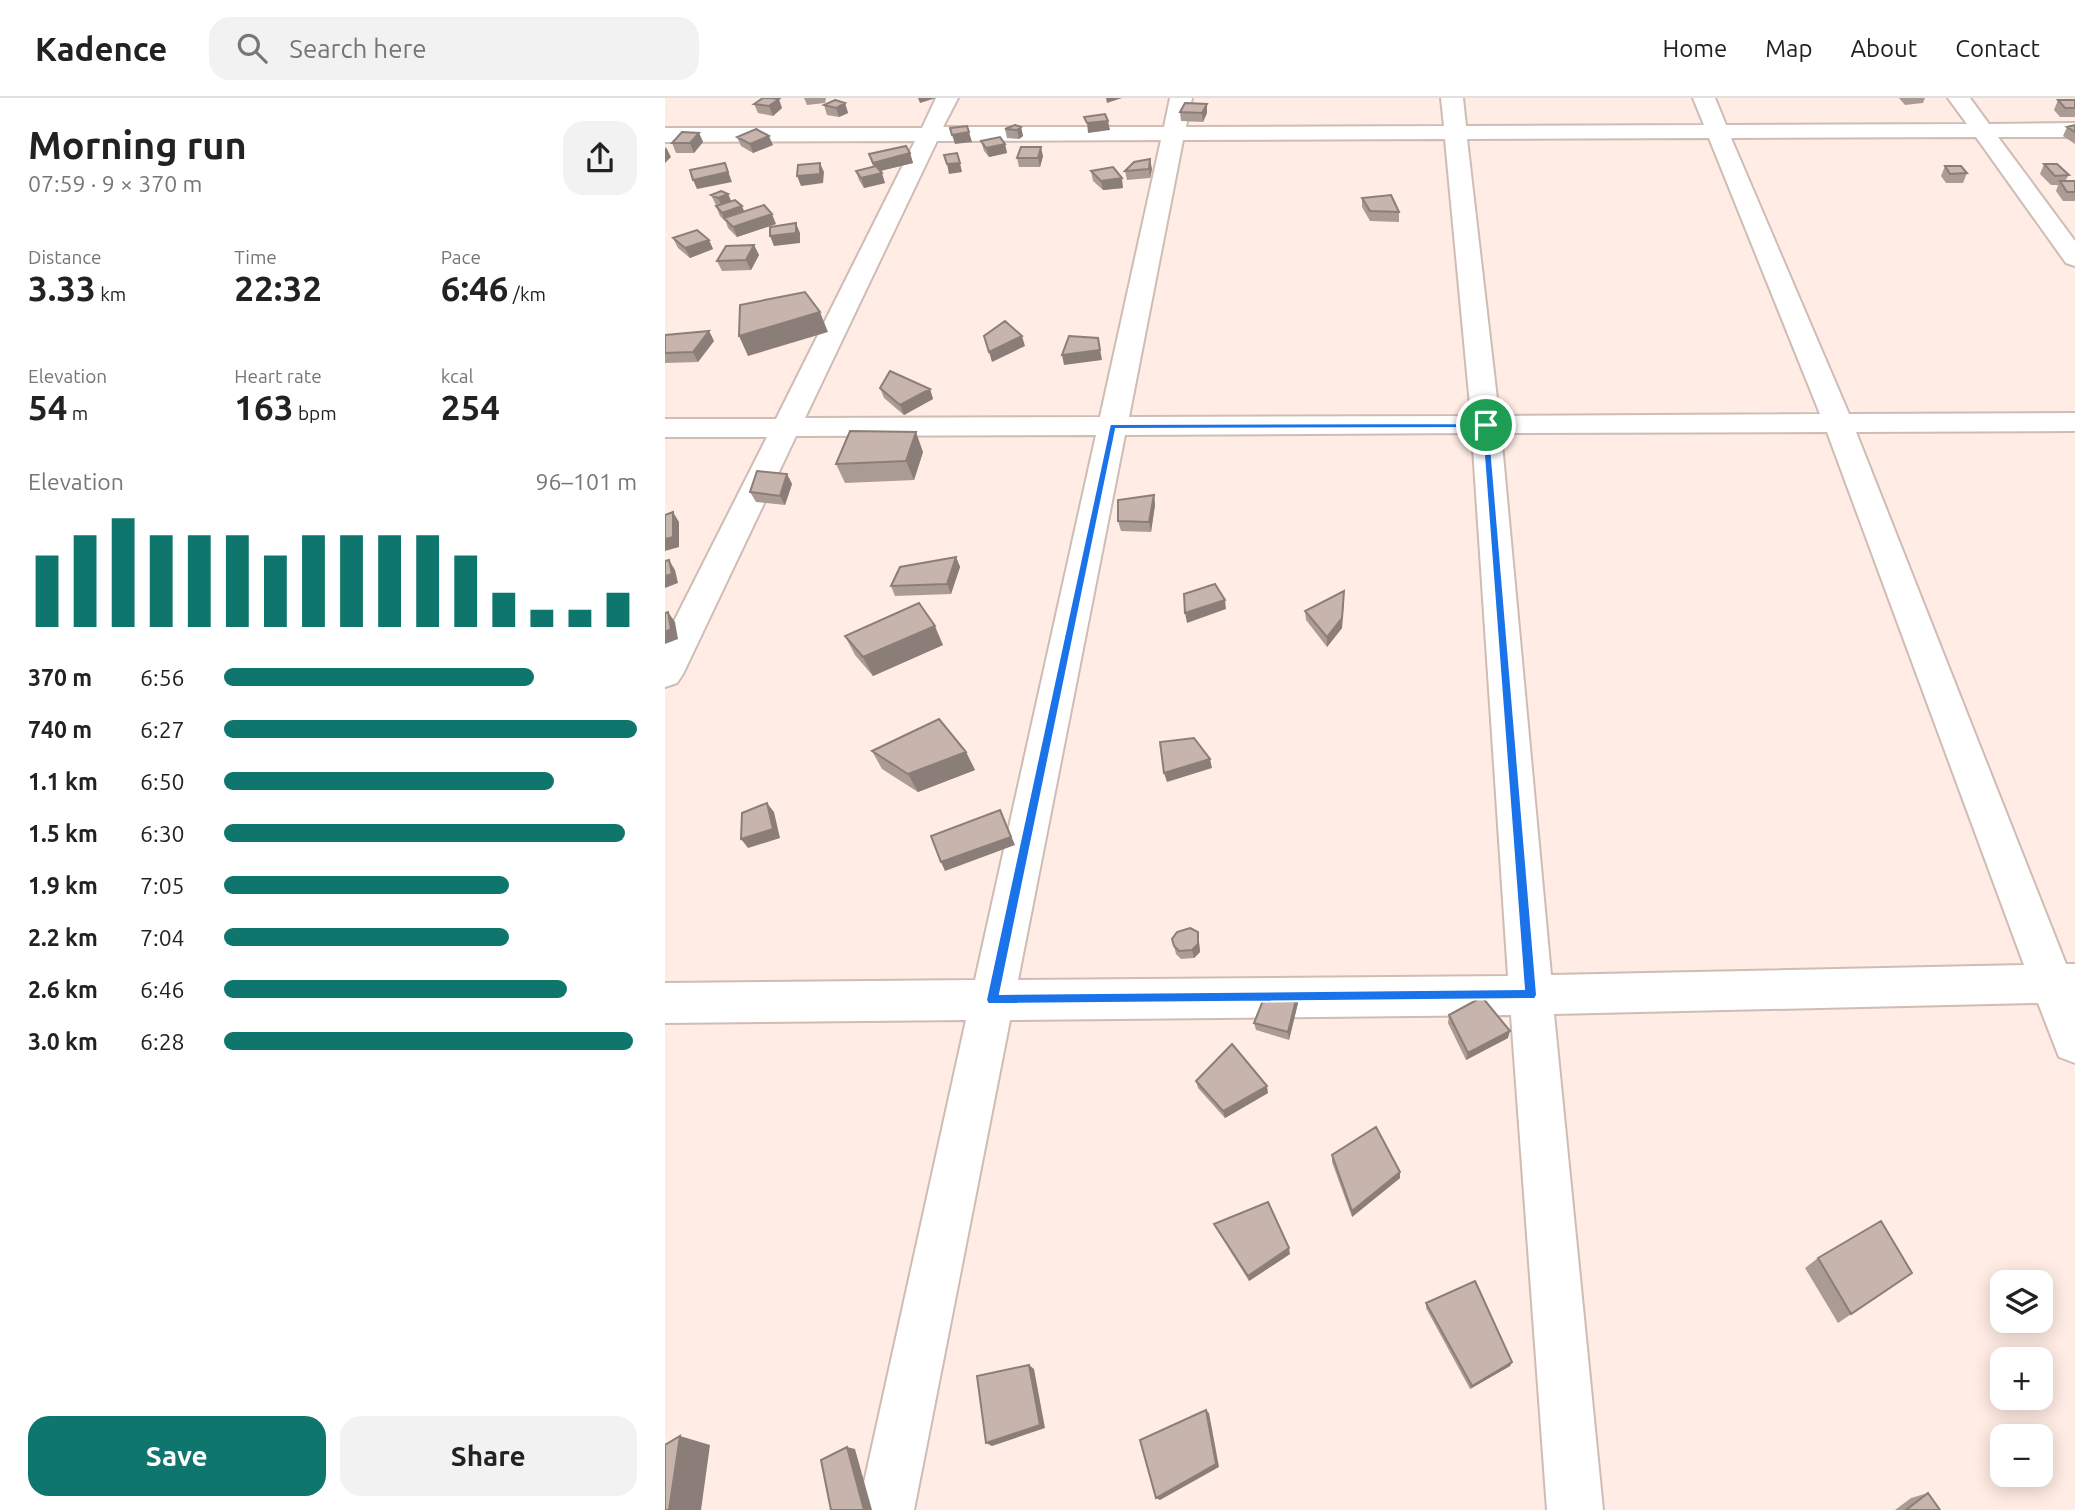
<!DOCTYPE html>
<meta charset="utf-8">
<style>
:root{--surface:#fff;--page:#f2f2f2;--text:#222;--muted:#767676;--line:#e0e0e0;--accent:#0f766e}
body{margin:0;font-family:Ubuntu,sans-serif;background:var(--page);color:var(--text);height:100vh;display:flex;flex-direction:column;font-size:26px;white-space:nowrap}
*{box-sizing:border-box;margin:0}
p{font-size:23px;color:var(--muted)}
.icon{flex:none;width:38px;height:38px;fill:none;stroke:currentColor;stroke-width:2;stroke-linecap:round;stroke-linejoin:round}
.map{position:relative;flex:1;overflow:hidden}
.side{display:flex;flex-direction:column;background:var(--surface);width:665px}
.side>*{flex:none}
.fabs{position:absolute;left:1325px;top:1172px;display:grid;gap:14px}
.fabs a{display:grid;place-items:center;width:63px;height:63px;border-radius:14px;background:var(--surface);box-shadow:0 4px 18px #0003;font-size:35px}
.pin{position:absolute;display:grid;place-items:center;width:60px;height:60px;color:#fff;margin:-30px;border:4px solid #fff;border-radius:50%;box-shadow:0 2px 7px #0007}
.round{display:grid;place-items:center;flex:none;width:74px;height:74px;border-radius:21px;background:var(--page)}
.headline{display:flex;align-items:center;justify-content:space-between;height:119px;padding:0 28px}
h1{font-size:38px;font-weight:600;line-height:52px}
.stats{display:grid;grid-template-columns:repeat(3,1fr);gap:10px;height:119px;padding:7px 28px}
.stats div{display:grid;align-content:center}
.stats b{font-size:35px;font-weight:600}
.stats small{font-size:19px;font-weight:400}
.stats p{font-size:19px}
.chart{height:196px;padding:14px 28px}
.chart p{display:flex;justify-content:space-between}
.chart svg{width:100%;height:126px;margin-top:7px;stroke:var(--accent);stroke-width:6}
.cta{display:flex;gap:14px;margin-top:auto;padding:14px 28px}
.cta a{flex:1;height:80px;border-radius:21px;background:var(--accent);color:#fff;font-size:28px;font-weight:600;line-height:80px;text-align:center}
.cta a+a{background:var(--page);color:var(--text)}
ul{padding:0 28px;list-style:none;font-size:23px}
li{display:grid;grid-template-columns:112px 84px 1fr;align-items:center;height:52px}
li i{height:18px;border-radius:9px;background:var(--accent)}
header{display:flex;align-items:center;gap:42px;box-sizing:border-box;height:98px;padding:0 35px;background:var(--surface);border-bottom:2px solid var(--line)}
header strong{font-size:33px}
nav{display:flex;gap:38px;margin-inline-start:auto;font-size:24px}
.search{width:490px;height:63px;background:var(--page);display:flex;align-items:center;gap:18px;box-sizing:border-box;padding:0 24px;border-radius:21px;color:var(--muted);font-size:26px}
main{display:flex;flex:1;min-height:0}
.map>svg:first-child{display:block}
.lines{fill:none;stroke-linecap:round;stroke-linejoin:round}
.minor-casing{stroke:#cebcb5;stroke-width:4}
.minor{fill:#fff;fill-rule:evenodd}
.wall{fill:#aa9b95}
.shaded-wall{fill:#8b7e79}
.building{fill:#c6b4ad;stroke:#8b7e79;stroke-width:2}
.route{fill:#1a73e8;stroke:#fff;stroke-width:2;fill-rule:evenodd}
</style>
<header>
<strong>Kadence</strong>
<div class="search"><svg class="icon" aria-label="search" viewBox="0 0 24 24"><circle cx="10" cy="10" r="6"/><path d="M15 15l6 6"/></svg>Search here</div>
<nav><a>Home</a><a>Map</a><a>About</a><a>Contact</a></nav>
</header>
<main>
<section class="side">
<div class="headline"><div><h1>Morning run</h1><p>07:59 · 9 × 370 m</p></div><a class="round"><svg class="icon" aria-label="share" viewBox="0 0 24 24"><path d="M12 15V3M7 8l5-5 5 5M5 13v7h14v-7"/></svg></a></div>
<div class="stats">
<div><p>Distance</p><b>3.33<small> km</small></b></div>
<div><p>Time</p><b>22:32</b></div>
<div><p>Pace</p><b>6:46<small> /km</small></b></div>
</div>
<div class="stats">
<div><p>Elevation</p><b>54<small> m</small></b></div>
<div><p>Heart rate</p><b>163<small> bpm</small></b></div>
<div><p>kcal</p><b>254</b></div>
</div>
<div class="chart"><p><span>Elevation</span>96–101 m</p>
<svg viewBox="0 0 160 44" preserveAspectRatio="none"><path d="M5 44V19M15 44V12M25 44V6M35 44V12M45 44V12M55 44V12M65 44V19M75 44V12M85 44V12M95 44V12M105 44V12M115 44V19M125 44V32M135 44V38M145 44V38M155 44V32"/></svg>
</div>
<ul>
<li><b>370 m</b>6:56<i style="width:75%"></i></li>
<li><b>740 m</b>6:27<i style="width:100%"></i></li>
<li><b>1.1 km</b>6:50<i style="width:80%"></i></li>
<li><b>1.5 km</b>6:30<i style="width:97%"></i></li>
<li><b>1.9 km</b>7:05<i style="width:69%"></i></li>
<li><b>2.2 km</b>7:04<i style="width:69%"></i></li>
<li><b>2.6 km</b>6:46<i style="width:83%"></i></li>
<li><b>3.0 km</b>6:28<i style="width:99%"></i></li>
</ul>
<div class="cta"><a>Save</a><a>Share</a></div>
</section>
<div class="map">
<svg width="1410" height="1412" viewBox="0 0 1410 1412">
<rect width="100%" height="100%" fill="#ffece4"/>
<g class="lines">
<defs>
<path id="minor" d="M271,0H293L278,29H499L505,0H527L521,29L779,28L776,0H798L801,28L1039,27L1028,0H1050L1061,27L1302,26L1283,0H1305L1324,26L1410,25V39H1333L1410,143V168L1401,165L1311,39L1066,40L1184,316L1410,315V333L1191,334L1401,866H1410V965L1394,959L1373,905L889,916L938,1412H882L846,917L345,922L249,1412H193L301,922L0,925V885L310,882L431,337L131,338L18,576L12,585L0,589V541L102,339H0V321H111L250,43L0,44V30H257ZM1044,40L1155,316L834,318L802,41ZM780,41L806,318L464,319L518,42ZM496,42L435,319L140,320L272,43ZM1162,334L1359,867L886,877L836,335ZM807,335L843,878L353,882L460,337Z"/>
</defs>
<!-- minor casing -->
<use href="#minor" class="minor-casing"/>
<!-- minor -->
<use href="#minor" class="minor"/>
</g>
<!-- wall -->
<path class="wall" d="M139,0H161L160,5L142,7Z
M1234,0H1260L1258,5L1240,7Z
M1393,2H1410V19H1395L1389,12Z
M180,5L183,15L174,19L162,17L159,7Z
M89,6L117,10L108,18L93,15Z
M515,14L542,15L538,24L516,23Z
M1410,27V46L1398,38L1402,29Z
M356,29L358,38L354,41L342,40L340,31Z
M34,35L38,44L29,55H11L7,45Z
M72,39L108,47L88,55L76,48Z
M316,43L340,46L342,55L324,59L319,53Z
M245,55L248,65L215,73L220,85L199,90L194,82L191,73L208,68L204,56Z
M378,58L375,69H354L352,60Z
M1379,66L1404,77L1400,83H1410V103H1398L1391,93L1393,87H1386L1375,76Z
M1280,68L1302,75L1298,85H1281L1276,78Z
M487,71L485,80L462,82L460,73Z
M426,73L458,90L438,92L428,83Z
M63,96L66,103L79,114L111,126L72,139L63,130L61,124L55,118L51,108H52L51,107L46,97Z
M697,100L734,114V124L705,123L697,109Z
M8,140L44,142L48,151L25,160L13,150Z
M89,147L94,157L86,172L57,173L52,163Z
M44,233L49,243L33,264L0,265V237Z
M215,290L265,291L268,301L239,317L219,300Z
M258,354L249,382L180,385L171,366Z
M122,376L127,386L120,407L91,404L85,394Z
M489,397L490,407L486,434L456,433L453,423Z
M291,459L295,469L286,496L230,498L226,488Z
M679,503L677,530L662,549L641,522L640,513Z
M180,538L278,547L208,578L190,557Z
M207,653L301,654L310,672L253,694L217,671Z
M533,834L535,854L529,860L516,861L511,856L509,848Z
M633,905L624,942L591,932L589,925Z
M784,917L843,940L801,962L783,925Z
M531,983L603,995L560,1020L533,990Z
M667,1057L735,1074V1080L687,1119L667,1064Z
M549,1126L625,1156L584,1183L552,1132Z
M1153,1160L1247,1175L1173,1225L1140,1170Z
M761,1205L847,1264L845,1268L805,1291L761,1210Z
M1263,1395L1275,1412H1230L1246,1400Z"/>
<!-- shaded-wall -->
<path class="shaded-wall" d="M253,0H271L255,5Z
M441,0H457L442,5Z
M114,1L117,10L108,18L104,8Z
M180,5L183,15L174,19L171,10Z
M542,6V15L538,24L537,15Z
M443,23L445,32L423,35L422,25Z
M356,29L358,38L354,41L352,32Z
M304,34L307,44L290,46L287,37Z
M34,35L38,44L29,55L25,45Z
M104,38L108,47L88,55L85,46Z
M340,46L342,55L324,59L321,50Z
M1,49L6,59L0,65V51Z
M376,49L378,58L375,69L373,60Z
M245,55L248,65L211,74L208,65Z
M485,61L487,71L485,80L484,71Z
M60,65L67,84L32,91L28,82Z
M155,65L159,74L158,85L136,88L132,78Z
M295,65L297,74L284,76L282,66Z
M217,75L220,85L199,90L196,80Z
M457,80L458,90L438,92L436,83Z
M63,96L67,105L58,110L53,100Z
M77,108L81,118L59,120L57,115Z
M107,116L111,126L72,139L68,129Z
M131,125L135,135V145L109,148L105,138Z
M44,142L48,151L25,160L20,150Z
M89,147L94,157L86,172L81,162Z
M155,214L163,234L83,258L74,238Z
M44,233L49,243L33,264L28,254Z
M357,238L360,248L327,264L324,254Z
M433,240L437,262L399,267L397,257Z
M265,291L268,301L239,317L235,307Z
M251,334L258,354L249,382L241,363Z
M122,376L127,386L120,407L115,398Z
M489,397L490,407L486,434L484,424Z
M8,414L14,424V449L0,453V441Z
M291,459L295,469L286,496L282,486Z
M4,462L10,472L13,485L0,490V478Z
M679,493L677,530L662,549V539Z
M560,502L561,511L522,525L520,515Z
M3,514L10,524L13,541L0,546V534Z
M270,528L278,547L208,578L198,559Z
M301,654L310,672L253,694L243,676Z
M545,661L547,670L502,684L499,675Z
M102,705L109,714L115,740L83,750L76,741Z
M335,712L350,747L280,773L276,764Z
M533,834L535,854L529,860L527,852Z
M632,898L633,905L624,942L623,934Z
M845,933L843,940L801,962L803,955Z
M602,988L603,995L560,1020L558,1013Z
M735,1074V1080L687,1119V1113Z
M624,1150L625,1156L584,1183L583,1178Z
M847,1264L845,1268L805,1291L807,1288Z
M364,1267L369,1271L380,1330L327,1348L321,1345Z
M541,1312L544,1315L554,1369L495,1402L491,1400Z
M15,1338L45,1347L36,1412H4Z
M182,1349L190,1351L207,1412H199Z"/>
<!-- building -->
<path class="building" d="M98,0H106L114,1L104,8L89,6Z
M170,2L180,5L171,10L159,7Z
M1393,2H1410V10H1400Z
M520,5L542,6L537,15L515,14Z
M440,16L443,23L422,25L419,19Z
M350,27L356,29L352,32L340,31Z
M1410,27V34L1402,29Z
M302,28L304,34L287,37L285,30Z
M91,31L104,38L85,46L72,39Z
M17,34L34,35L25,45H7Z
M335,39L340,46L321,50L316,43Z
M241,48L245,55L208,65L204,56Z
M356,49H376L373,60H352Z
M292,55L295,65L282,66L279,57Z
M485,61L484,71L460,73L469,64Z
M60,65L63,74L28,82L25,72Z
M155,65V76L132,78L133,67Z
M1379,66H1392L1404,77L1390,78Z
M211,68L217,75L196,80L191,73Z
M1280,68H1296L1302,75L1285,76Z
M448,69L457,80L436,83L426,73Z
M1395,83H1410V94H1402Z
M56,93L63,96L53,100L46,97Z
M726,97L734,114L705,113L697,100Z
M70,102L77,108L57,115L51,108Z
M99,107L107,116L68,129L59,120Z
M131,125V135L105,138V129Z
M32,132L44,142L20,150L8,140Z
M89,147L81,162L52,163L61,148Z
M140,194L155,214L74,238L75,207Z
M340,223L357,238L324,254L319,238Z
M44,233L28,254L0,255V237Z
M404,238L433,240L435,252L397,257Z
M225,273L265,291L235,307L215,290Z
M185,333L251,334L241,363L171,366Z
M92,373L122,376L115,398L85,394Z
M489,397L484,424L453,423V402Z
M8,414V439L0,441V417Z
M291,459L282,486L226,488L235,469Z
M4,462L7,476L0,478V463Z
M550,486L560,502L520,515L519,496Z
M679,493L677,520L662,539L640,513Z
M254,505L270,528L198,559L180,538Z
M3,514L6,531L0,534V515Z
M274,621L301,654L243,676L207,653Z
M529,640L545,661L499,675L495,644Z
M102,705L108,731L76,741L77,715Z
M335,712L346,739L276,764L266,738Z
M525,830L533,834V846L527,852L514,853L509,848L507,841L512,834Z
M632,898L623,934L589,925L599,900Z
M817,899L845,933L803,955L784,917Z
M567,946L602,988L558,1013L531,983Z
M711,1029L735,1074L687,1113L667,1057Z
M603,1104L624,1150L583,1178L549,1126Z
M1216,1123L1247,1175L1186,1216L1153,1160Z
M810,1183L847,1264L807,1288L761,1205Z
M364,1267L375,1327L321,1345L312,1278Z
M541,1312L551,1366L491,1400L475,1342Z
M15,1338L4,1412H0V1347Z
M182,1349L199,1412H166L156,1362Z
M1263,1395L1275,1412H1241Z"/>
<!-- route -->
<path class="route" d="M824,325L872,897L870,901L323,906L321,902L445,326ZM817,330L859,891L335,896L451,331Z"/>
</svg>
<div class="fabs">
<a><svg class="icon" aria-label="layers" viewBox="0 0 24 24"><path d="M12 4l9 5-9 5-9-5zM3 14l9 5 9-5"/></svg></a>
<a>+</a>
<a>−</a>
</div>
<div class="pin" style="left:821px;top:327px;background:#1e9e55"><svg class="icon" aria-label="arrive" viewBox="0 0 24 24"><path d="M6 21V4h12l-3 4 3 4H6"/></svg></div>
</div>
</main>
